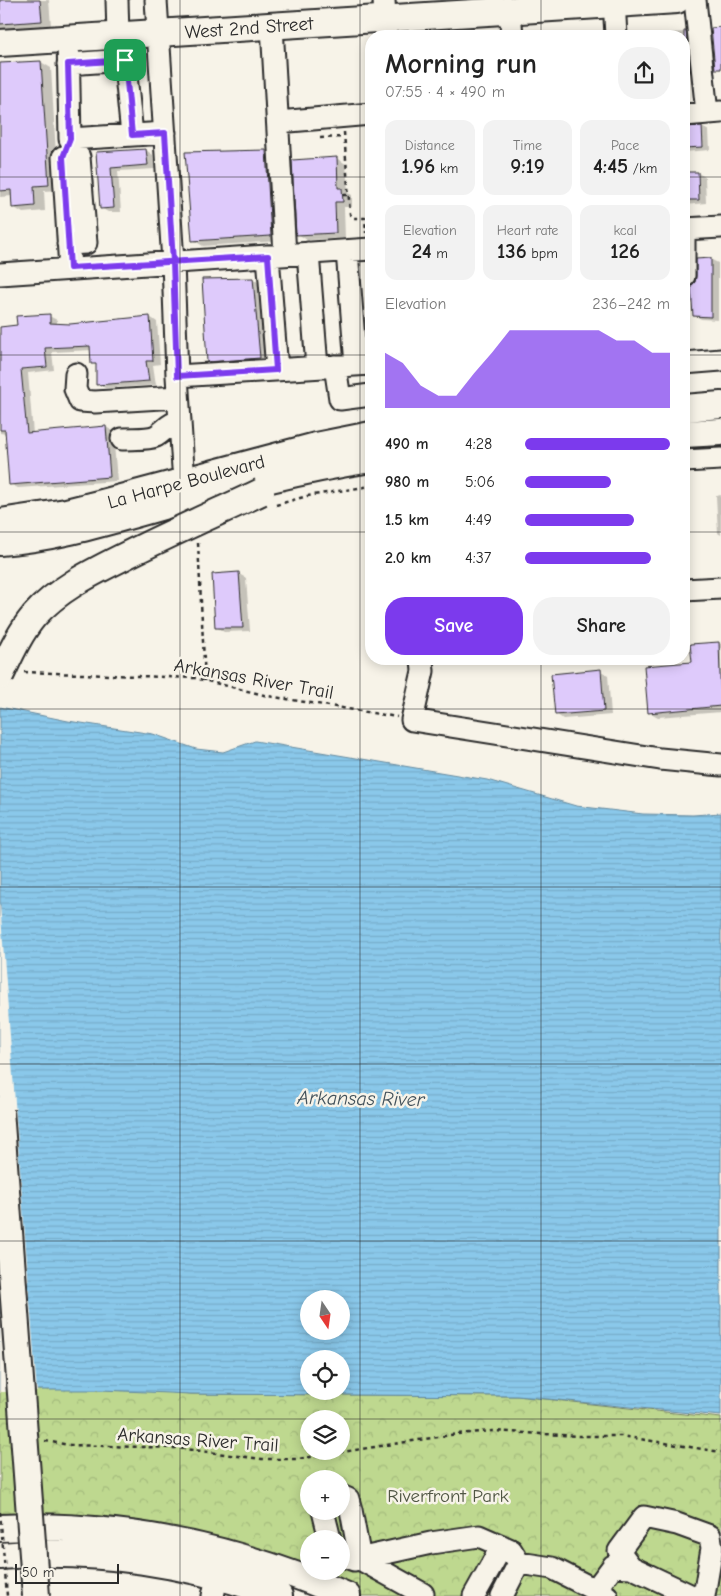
<!DOCTYPE html>
<meta charset="utf-8">
<style>
:root{--surface:#fff;--page:#f2f2f2;--text:#222;--muted:#767676;--accent:#7c3aed}
body{margin:0;font-family:"Comic Neue",sans-serif;background:var(--page);color:var(--text);height:100vh;display:flex;flex-direction:column;font-size:19px;white-space:nowrap}
*{box-sizing:border-box;margin:0}
p{font-size:16px;color:var(--muted)}
.icon{flex:none;width:28px;height:28px;fill:none;stroke:currentColor;stroke-width:2;stroke-linecap:round;stroke-linejoin:round}
.map{position:relative;flex:1;overflow:hidden}
.drawer{position:absolute;left:365px;top:30px;width:325px;height:635px;display:flex;flex-direction:column;background:var(--surface);border-radius:20px;box-shadow:0 2px 12px #0003}
.drawer>*{flex:none}
.needle{width:32px;rotate:167deg}
.fabs{position:absolute;left:300px;top:1290px;display:grid;gap:10px}
.fabs a{display:grid;place-items:center;width:50px;height:50px;border-radius:50%;background:var(--surface);box-shadow:0 2px 12px #0003;font-size:25px}
.scale{position:absolute;left:15px;bottom:12px;width:104px;box-sizing:border-box;padding-left:5px;border:2px solid #2b2b2b;border-top:0;font-size:14px;line-height:18px;white-space:nowrap;color:#2b2b2b;-webkit-text-stroke:4px #f7f3e8;paint-order:stroke}
.pin{position:absolute;display:grid;place-items:center;width:42px;height:42px;color:#fff;margin:-21px;border-radius:10px;box-shadow:0 2px 8px #0006}
.round{display:grid;place-items:center;flex:none;width:52px;height:52px;border-radius:20px;background:var(--page)}
.head{display:flex;align-items:center;justify-content:space-between;height:85px;padding:0 20px}
h1{font-size:28px;font-weight:800;line-height:38px}
.stats{display:grid;grid-template-columns:repeat(3,1fr);gap:8px;height:85px;padding:5px 20px}
.stats div{display:grid;align-content:center;border-radius:12px;background:var(--page);text-align:center}
.stats b{font-size:21px;font-weight:800}
.stats small{font-size:14px;font-weight:400}
.stats p{font-size:14px}
.chart{height:140px;padding:10px 20px}
.chart p{display:flex;justify-content:space-between}
.chart svg{width:100%;height:90px;margin-top:5px;fill:var(--accent);opacity:.7}
.button{display:flex;gap:10px;margin-top:auto;padding:10px 20px}
.button a{flex:1;height:58px;border-radius:20px;background:var(--accent);color:#fff;font-size:20px;font-weight:800;line-height:58px;text-align:center}
.button a+a{background:var(--page);color:var(--text)}
ul{padding:0 20px;list-style:none;font-size:16px}
li{display:grid;grid-template-columns:80px 60px 1fr;align-items:center;height:38px}
li i{height:12px;border-radius:6px;background:var(--accent)}
.map>svg:first-child{display:block}
.forest{fill:url(#forest-crowns);stroke:#74825d;fill-rule:evenodd}
.water{fill:url(#water-rules);stroke:#64899e;fill-rule:evenodd}
.pier{fill:#f7f3e8}
.shadow{fill:#0003}
.building{fill:#decafb;stroke:#2b2b2b}
.lines{fill:none;stroke-linecap:round;stroke-linejoin:round}
.minor-casing{stroke:#2b2b2b;stroke-width:25}
.major-casing{stroke:#2b2b2b;stroke-width:30}
.path{stroke:#2b2b2b;stroke-width:2.5;stroke-dasharray:4 4;stroke-linecap:butt}
.minor{stroke:#f7f3e8;stroke-width:21}
.major{stroke:#f7f3e8;stroke-width:26}
.major-bridge-casing{stroke:#2b2b2b;stroke-width:30;stroke-linecap:butt}
.path-bridge{stroke:#2b2b2b;stroke-width:2.5;stroke-dasharray:4 4;stroke-linecap:butt}
.major-bridge{stroke:#f7f3e8;stroke-width:26}
.route-casing{stroke:#fff;stroke-width:10}
.route{stroke:#7c3aed;stroke-width:6}
.grid{fill:none;stroke:#2b2b2b;stroke-width:1;stroke-opacity:0.55}
.labels{text-anchor:middle;stroke-width:5;stroke-linejoin:round;paint-order:stroke}
.street-label{font-size:19px;fill:#2b2b2b;stroke:#f7f3e8}
.park-label{font-size:19px;fill:#505644;stroke:#f7f3e8}
.water-label{font-size:20px;font-style:italic;fill:#43525b;stroke:#f7f3e8}
</style>
<div class="map">
<svg width="721" height="1596" viewBox="0 0 721 1596">
<defs>
<pattern id="forest-crowns" width="20" height="18" patternUnits="userSpaceOnUse" patternTransform="scale(1.25)"><rect width="20" height="18" fill="#bed88f"/><path d="M2 6a3 3 0 1 1 6 0M12 15a3 3 0 1 1 6 0" fill="none" stroke="#a3ba7c"/></pattern>
<pattern id="water-rules" width="6" height="5" patternUnits="userSpaceOnUse" patternTransform="scale(1.25)"><rect width="6" height="5" fill="#8ac8ea"/><path d="M0 2.5h6" fill="none" stroke="#77acc9"/></pattern>
</defs>
<rect width="100%" height="100%" fill="#f7f3e8"/>
<filter id="ink" filterUnits="userSpaceOnUse"><feTurbulence type="fractalNoise" baseFrequency=".02" numOctaves="2"/><feDisplacementMap in="SourceGraphic" scale="10" xChannelSelector="R" yChannelSelector="G"/><feConvolveMatrix kernelMatrix="1 2 1 2 8 2 1 2 1" color-interpolation-filters="sRGB"/></filter>
<g filter="url(#ink)">
<!-- forest -->
<path class="forest" d="M122,1389L191,1394L517,1396L721,1418V1596H339L0,1529V1390ZM309,1419H341V1451H309ZM309,1479H341V1511H309ZM309,1539H341V1571H309Z"/>
<!-- water -->
<path class="water" d="M0,707L68,721L153,734L196,749L223,752L255,741L487,780L576,806L643,814L693,815L721,813V1416L517,1396L191,1394L101,1390H0ZM309,1299H341V1331H309ZM309,1359H341V1391H309Z"/>
<!-- pier -->
<path class="pier" d="M0,903L26,1248L37,1392H0Z"/>
<!-- shadow -->
<path class="shadow" d="M0,0H49L51,26L0,30Z
M685,32L693,36L697,74H692L684,71V36H669V33Z
M41,62L51,68L58,190L44,191L45,211L23,213L13,207L12,196L0,197V65Z
M702,127L709,131L710,150L684,152V128Z
M146,150L153,155L155,169L118,171L121,212H108L101,208L98,153Z
M266,151L276,157L281,241L203,246L193,240L187,153Z
M336,158L346,164L348,193L352,195V207H344L345,238L307,240L298,234Z
M698,173L705,177L706,203L684,205V174Z
M710,259L718,263V320L701,319L694,315Z
M253,279L263,285L270,363L218,367L209,361Z
M49,316L57,320V325H70L150,317L157,322L160,364L153,365L156,385L105,388L98,384L97,365L93,363L92,350L52,352L54,370L28,373L33,434L106,427L113,431L117,481L18,488L10,484L7,434L0,433V328L18,326Z
M721,495V535L718,533L716,496Z
M239,574L246,578L250,631L224,632L216,627Z
M719,643L721,644V712L658,717L649,712L693,663Z
M601,671L608,675L611,715L563,719L556,714Z"/>
<!-- building -->
<path class="building" d="M0,0H40L42,21L0,24Z
M721,27V69H715L711,28Z
M684,31H686L690,71H684Z
M41,61L49,185L34,186L35,206L12,208L11,190L0,191V63Z
M702,126L703,147L684,148V127Z
M146,149L148,165L111,168L114,208L100,209L96,152Z
M266,150L271,236L192,241L185,152Z
M337,157L338,188H342L343,202H335L336,233L296,235L292,160Z
M685,172H698L699,200H687Z
M711,258V317L693,316L691,286L695,282L696,276V259Z
M253,278L260,358L207,362L202,279Z
M50,314V323L70,324L150,316L153,361H146L149,381L96,385V364H91L90,346L45,348L47,367L21,369L27,433L106,426L110,477L9,485L5,430H0V327L17,325L16,316Z
M239,572L243,628H215L212,574Z
M719,642L721,706L648,713L644,666L692,662L690,644Z
M601,669L604,711L555,715L551,674Z"/>
<g class="lines">
<defs>
<path id="minor" d="M117,0L118,35
M156,0L173,262L177,376L183,468
M384,0L386,36
M614,0L616,36
M695,0L707,113
M510,11L512,36
M272,26L285,255
M122,35L132,135
M68,38L70,139L165,133
M68,64L125,60
M684,115L721,112
M278,122L371,114
M684,229L721,227
M68,244L86,243L79,157H63L70,269
M347,251L356,365
M308,253L317,367
M268,256L277,370
M0,274L371,249
M684,276V229
M684,363L721,360
M335,366L340,399L371,395
M76,374L75,389L80,401L95,402L178,397
M177,376L371,364
M122,439C132,438 147,440 156,436C166,430 167,424 180,421
M684,461L721,459
M684,590L721,588
M422,659L423,671L412,720L660,759L721,765
M341,1496L348,1499L351,1510L360,1559
M323,1511L330,1539
M341,1555L354,1560L431,1543L479,1536L511,1550L519,1563
M360,1559L423,1594
M631,1567L619,1551L644,1517L677,1524L710,1536L712,1548L704,1596
M595,1590L613,1566L631,1567L692,1596
M213,1596L217,1577
M474,1596L502,1546
M502,1596L519,1563L552,1568L607,1596"/>
<path id="major" d="M0,43L677,0
M684,408L721,405
M684,434L721,432
M0,522L66,512L98,504L316,446L371,435
M0,542C56,538 109,521 163,506C232,488 301,470 371,459
M0,1528C122,1523 236,1547 347,1596
M0,1556C93,1548 192,1563 279,1596"/>
</defs>
<!-- minor casing -->
<use href="#minor" class="minor-casing"/>
<!-- major casing -->
<use href="#major" class="major-casing"/>
<!-- path -->
<path class="path" d="M344,132L350,214L354,218H365L366,233
M320,138L344,137
M343,195H348
M276,505L307,496L371,486
M198,543L205,681
M24,672L195,678L268,696L397,717
M45,1441L70,1445L177,1448L262,1459H298L457,1434L492,1431L578,1436H621L721,1452"/>
<!-- minor -->
<use href="#minor" class="minor"/>
<!-- major -->
<use href="#major" class="major"/>
<defs>
<path id="major-bridge" d="M0,676C10,655 19,634 34,616C57,590 89,574 119,559C166,535 214,514 261,492
M0,1110L36,1596"/>
</defs>
<!-- major-bridge casing -->
<use href="#major-bridge" class="major-bridge-casing"/>
<!-- path-bridge -->
<path class="path-bridge" d="M0,1512L7,1596"/>
<!-- major-bridge -->
<use href="#major-bridge" class="major-bridge"/>
</g>
</g>
<g class="lines" filter="url(#ink)">
<defs>
<path id="route" d="M125,60L132,135L165,133L173,262L177,376L276,370L268,256L70,268L63,157L70,139L68,64L125,60"/>
</defs>
<!-- route casing -->
<use href="#route" class="route-casing"/>
<!-- route -->
<use href="#route" class="route"/>
</g>
<!-- grid -->
<path class="grid" d="M180,0V1596M360,0V1596M541,0V36M0,177H371M684,177H721M0,355H371M684,355H721M0,532H371M684,532H721M541,659V1596M0,709H721M0,887H721M0,1064H721M0,1241H721M0,1419H721"/>
<g class="labels">
<!-- street labels -->
<g class="street-label">
<text transform="translate(249 27) rotate(-4)" y="7">West 2nd Street</text>
<text transform="translate(186 481) rotate(-15)" y="7">La Harpe Boulevard</text>
<text transform="translate(254 678) rotate(10)" y="7">Arkansas River Trail</text>
<text transform="translate(198 1439) rotate(4)" y="7">Arkansas River Trail</text>
</g>
<!-- park labels -->
<g class="park-label">
<text x="448" y="1502">Riverfront Park</text>
</g>
<!-- water labels -->
<g class="water-label">
<text transform="translate(361 1098) rotate(1)" y="7">Arkansas River</text>
</g>
</g>
</svg>
<div class="fabs">
<a><svg class="needle" viewBox="-14 -14 28 28"><path d="M0-13l5 13h-10z" fill="#e53935"/><path d="M0 13l5-13h-10z" fill="#767676"/></svg></a>
<a><svg class="icon" aria-label="locate" viewBox="0 0 24 24"><circle cx="12" cy="12" r="6"/><path d="M12 2v4M12 18v4M2 12h4M18 12h4"/></svg></a>
<a><svg class="icon" aria-label="layers" viewBox="0 0 24 24"><path d="M12 4l9 5-9 5-9-5zM3 14l9 5 9-5"/></svg></a>
<a>+</a>
<a>−</a>
</div>
<div class="scale">50 m</div>
<div class="pin" style="left:125px;top:60px;background:#1e9e55"><svg class="icon" aria-label="arrive" viewBox="0 0 24 24"><path d="M6 21V4h12l-3 4 3 4H6"/></svg></div>
<section class="drawer">
<div class="head"><div><h1>Morning run</h1><p>07:55 · 4 × 490 m</p></div><a class="round"><svg class="icon" aria-label="share" viewBox="0 0 24 24"><path d="M12 15V3M7 8l5-5 5 5M5 13v7h14v-7"/></svg></a></div>
<div class="stats">
<div><p>Distance</p><b>1.96<small> km</small></b></div>
<div><p>Time</p><b>9:19</b></div>
<div><p>Pace</p><b>4:45<small> /km</small></b></div>
</div>
<div class="stats">
<div><p>Elevation</p><b>24<small> m</small></b></div>
<div><p>Heart rate</p><b>136<small> bpm</small></b></div>
<div><p>kcal</p><b>126</b></div>
</div>
<div class="chart"><p><span>Elevation</span>236–242 m</p>
<svg viewBox="0 0 160 44" preserveAspectRatio="none"><path d="M0 44V17L10 22L20 33L30 38L40 38L50 27L60 17L70 6L80 6L90 6L100 6L110 6L120 6L130 11L140 11L150 17L160 17V44z"/></svg>
</div>
<ul>
<li><b>490 m</b>4:28<i style="width:100%"></i></li>
<li><b>980 m</b>5:06<i style="width:59%"></i></li>
<li><b>1.5 km</b>4:49<i style="width:75%"></i></li>
<li><b>2.0 km</b>4:37<i style="width:87%"></i></li>
</ul>
<div class="button"><a>Save</a><a>Share</a></div>
</section>
</div>
